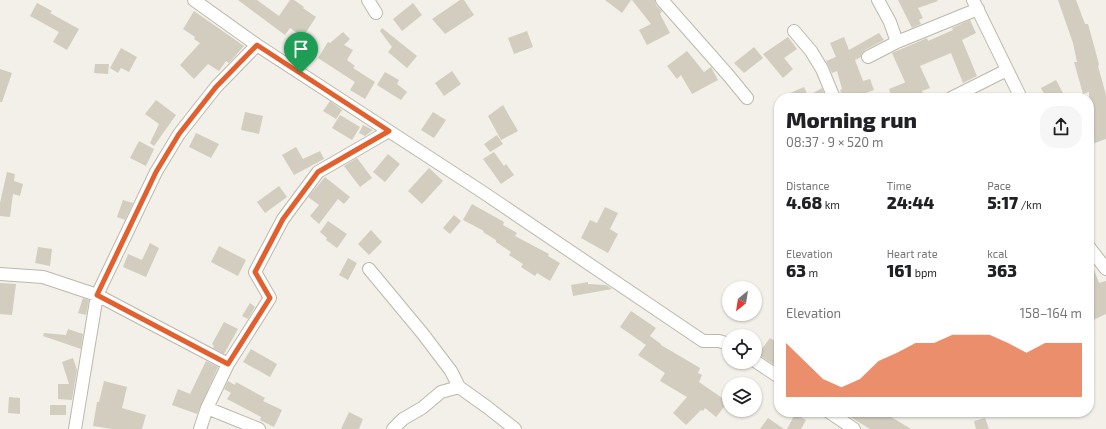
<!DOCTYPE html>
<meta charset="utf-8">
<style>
:root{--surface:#fff;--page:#f6f6f6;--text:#202124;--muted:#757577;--accent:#e25f2e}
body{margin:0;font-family:"Exo 2",sans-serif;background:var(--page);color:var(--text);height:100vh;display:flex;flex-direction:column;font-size:15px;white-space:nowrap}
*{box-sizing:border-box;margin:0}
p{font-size:13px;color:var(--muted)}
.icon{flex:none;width:22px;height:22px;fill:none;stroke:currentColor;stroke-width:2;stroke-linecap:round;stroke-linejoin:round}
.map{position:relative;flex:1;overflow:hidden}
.sheet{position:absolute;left:774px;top:93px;width:320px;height:324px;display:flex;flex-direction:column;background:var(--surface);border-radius:16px;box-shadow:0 1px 3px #0004}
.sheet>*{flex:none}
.needle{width:26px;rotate:210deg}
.fabs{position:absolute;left:722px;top:281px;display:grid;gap:8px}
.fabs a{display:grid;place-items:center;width:40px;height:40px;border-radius:50%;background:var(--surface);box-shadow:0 1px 3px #0004;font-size:20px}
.pin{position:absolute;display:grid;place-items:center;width:34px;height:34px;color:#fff;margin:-41px -17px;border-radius:50% 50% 50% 0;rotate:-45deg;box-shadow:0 0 4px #0007}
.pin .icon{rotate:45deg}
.round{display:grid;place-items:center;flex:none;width:42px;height:42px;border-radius:16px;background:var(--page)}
.headline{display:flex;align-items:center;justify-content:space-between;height:68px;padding:0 12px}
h1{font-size:22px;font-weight:800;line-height:30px}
.metrics{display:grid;grid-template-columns:repeat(3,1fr);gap:6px;height:68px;padding:4px 12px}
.metrics div{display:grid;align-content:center}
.metrics b{font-size:17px;font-weight:800}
.metrics small{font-size:11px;font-weight:400}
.metrics p{font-size:11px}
.chart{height:112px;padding:8px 12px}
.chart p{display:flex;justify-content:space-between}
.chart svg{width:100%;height:72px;margin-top:4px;fill:var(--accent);opacity:.7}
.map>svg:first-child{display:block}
.building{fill:#d2cdbe}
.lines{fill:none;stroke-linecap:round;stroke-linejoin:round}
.street-casing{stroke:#bcb8ab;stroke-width:14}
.street{stroke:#fff;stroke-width:12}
.route-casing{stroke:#fff;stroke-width:8}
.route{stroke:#e25f2e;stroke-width:5}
</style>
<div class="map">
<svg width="1106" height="429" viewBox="0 0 1106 429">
<rect width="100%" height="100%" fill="#f2f0e8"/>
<!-- building -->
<path class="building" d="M238,0H257L279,16L290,0H294L304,7L303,8L316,17L303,37L290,28L285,35Z
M460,0H464L474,15L445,34L432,19Z
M605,0H631L622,13Z
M632,0H655L656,5L662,11L660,14L670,33L647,45L639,30L651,24Z
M898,0H937L938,1L918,8L923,18L919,20L921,24L912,28Z
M1058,0H1076L1085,24H1088L1096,53L1099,65L1098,66L1106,95V139L1089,145V92L1083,94L1074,62H1077L1073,43Z
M37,3L52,11L50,13L79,29L67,50L53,42L59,32L30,16Z
M413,3L422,15L402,31L393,19Z
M194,11L244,46L229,63L226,61L219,71L208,64L194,79L180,65L200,43L194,39L195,37L183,29Z
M970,20L976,33L962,40L977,76L963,83L951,53L920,66L930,88L922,91L925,98H892L889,89L904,83L905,82L892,53L927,38L928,41L953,30L952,28Z
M382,28L417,56L407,68L388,52L392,47L380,31Z
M527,31L533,47L514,54L508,38Z
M343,32L350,39L344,45L353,50L347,60L355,66L353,68L375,82L365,99L350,90L355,82L318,58L328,42L330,43Z
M879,33L884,40L865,50L862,53L861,57L855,60L863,81L870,79L874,90L853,98H843L840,90L842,89L837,71L832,73L826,61L836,57L830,43L844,37L849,50Z
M788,37L797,49L784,58L793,69L783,78L763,54Z
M754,47L763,58L744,73L734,63Z
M121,48L137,57L129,72L121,68L118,73L110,68Z
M687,51L704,72L711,67L718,80L692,94L681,75L677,79L667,66Z
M95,64H109L108,74L94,73Z
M0,69L12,73L2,102H0Z
M452,71L461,84L444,96L435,83Z
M385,72L399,80L397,84L407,92L401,100L377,85Z
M1056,80L1064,95L1059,98H1046L1041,88Z
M804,87L808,96L822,88L826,98H779Z
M156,100L176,115L154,146L150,143L159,124L145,114Z
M330,101L342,110L336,119L323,111Z
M503,105L518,131L501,140L488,116Z
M245,112L263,116L259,134L241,130Z
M433,112L446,120L434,138L421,130Z
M340,115L360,127L352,140L332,128Z
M363,125L373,130L365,136L359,133Z
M196,133L219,144L211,158L189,147Z
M497,135L503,144L490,152L484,144Z
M139,141L154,149L146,166L130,158Z
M296,147L303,159L320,151L324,159L294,175L282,155Z
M494,152L504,166L506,164L514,175L501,184L483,159Z
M388,154L400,164L385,182L373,172Z
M357,158L372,178L360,187L344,166Z
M429,168L443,181L422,204L408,191Z
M7,172L15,174L14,181L23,184L20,196L13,194L10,217L0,216V203Z
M325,177L350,197L344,204L338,199L319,224L310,216L319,205L308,197Z
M279,186L287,197L265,213L257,202Z
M123,200L133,203L125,220L117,217Z
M472,204L504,222L503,225L517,233L515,236L549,254L548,256L560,263L550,281L537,273L535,276L521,267L523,264L509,255L511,252L496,242V240L483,232L484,231L463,220Z
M605,207L618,213L610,229L618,234L608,253L581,238L590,220L597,223Z
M454,215L461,221L450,234L443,228Z
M328,221L347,234L337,248L326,240L327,238L320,232Z
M371,230L382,242L369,255L358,244Z
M150,243L159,248L146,277L123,267L128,254L142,260Z
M219,246L246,260L238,276L211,262Z
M38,247L52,249L50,266L35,263Z
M348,258L357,263L348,280L339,275Z
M1089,260L1091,262L1099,283L1106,281V314L1089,322Z
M588,282V284L606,285L612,289L573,296L571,285Z
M0,283L16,284L12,315L0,314Z
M83,298L89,300L86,315L78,313Z
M250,303L255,307L248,319L242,316Z
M631,311L656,328L650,336L661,344V345L700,368L698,373L702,375L699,382L728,402L716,417L705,408L703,411L701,410L686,425L673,413L687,397L660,381L665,373L638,355L646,345L620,327Z
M224,322L238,329L224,354L213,348L214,346L212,344Z
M68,329L83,334L81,349L43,336L44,333L66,335Z
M770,338L779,344V368L758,354Z
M251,349L277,364L270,377L243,362Z
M73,358L77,370L72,400L58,399V384H69L62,362Z
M206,361L218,367L197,414L172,405L178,389L190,394Z
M104,381L127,387L122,408L146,415L142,429H112L93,426L97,402H99Z
M228,381L235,385L236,382L265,398L263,401L282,410L274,427L260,420L261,417L227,399L231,393L224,389Z
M9,397L20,398V414L8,413Z
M50,405H66V415H50Z
M349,412L363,419L359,429H341Z
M842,412H883L911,429H870Z
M795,414L806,420L801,429H787Z
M768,418L784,429H760Z
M985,418L989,429H976L974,421Z"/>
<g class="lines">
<defs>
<path id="street" d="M194,0L257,45L481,191L703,341H719L729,344
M368,0L376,13
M662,0L729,76L747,98
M878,0L890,22L897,42
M973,0L1021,98
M794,31L811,51L822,69L834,98
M868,57L897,42L978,9
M951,98L1007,70
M1089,247L1106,269
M369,269L423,334L451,371L459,387L487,407L515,429
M0,274L43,277L97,295L228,364L270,298L255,272L283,219L318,172L389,131
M755,361L779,377
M207,408L259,429
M829,412L854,429
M75,429L97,295L156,172L179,134L216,87L257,45
M200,429L207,408L228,364
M393,429L403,419L422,408L441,392L459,387"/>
</defs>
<!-- street casing -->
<use href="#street" class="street-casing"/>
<!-- street -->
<use href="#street" class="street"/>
</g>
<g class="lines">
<defs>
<path id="route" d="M257,45L389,131L318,172L283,219L255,272L270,298L228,364L97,295L156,172L179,134L216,87Z"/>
</defs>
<!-- route casing -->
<use href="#route" class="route-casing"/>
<!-- route -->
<use href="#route" class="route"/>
</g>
</svg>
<div class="fabs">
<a><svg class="needle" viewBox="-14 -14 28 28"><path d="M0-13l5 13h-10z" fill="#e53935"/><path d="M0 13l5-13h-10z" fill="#757577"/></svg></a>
<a><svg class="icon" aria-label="locate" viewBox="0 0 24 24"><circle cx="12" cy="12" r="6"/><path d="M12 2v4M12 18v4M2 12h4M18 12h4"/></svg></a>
<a><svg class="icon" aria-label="layers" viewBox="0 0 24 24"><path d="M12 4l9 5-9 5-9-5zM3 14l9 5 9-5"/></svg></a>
</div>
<div class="pin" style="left:301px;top:73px;background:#1e9e55"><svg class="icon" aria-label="arrive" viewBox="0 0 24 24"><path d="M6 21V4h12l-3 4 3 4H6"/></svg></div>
<section class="sheet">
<div class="headline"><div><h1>Morning run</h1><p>08:37 · 9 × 520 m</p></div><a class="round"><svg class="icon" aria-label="share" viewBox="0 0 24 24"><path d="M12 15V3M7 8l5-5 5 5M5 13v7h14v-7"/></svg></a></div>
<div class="metrics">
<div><p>Distance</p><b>4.68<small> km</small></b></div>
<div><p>Time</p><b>24:44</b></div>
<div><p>Pace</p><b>5:17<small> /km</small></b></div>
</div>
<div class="metrics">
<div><p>Elevation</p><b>63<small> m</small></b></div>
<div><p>Heart rate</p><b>161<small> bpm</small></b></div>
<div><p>kcal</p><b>363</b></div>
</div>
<div class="chart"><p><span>Elevation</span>158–164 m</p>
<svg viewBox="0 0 160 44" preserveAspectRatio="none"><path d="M0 44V11L10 22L20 33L30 38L40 33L50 22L60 17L70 11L80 11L90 6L100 6L110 6L120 11L130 17L140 11L150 11L160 11V44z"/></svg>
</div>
</section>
</div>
